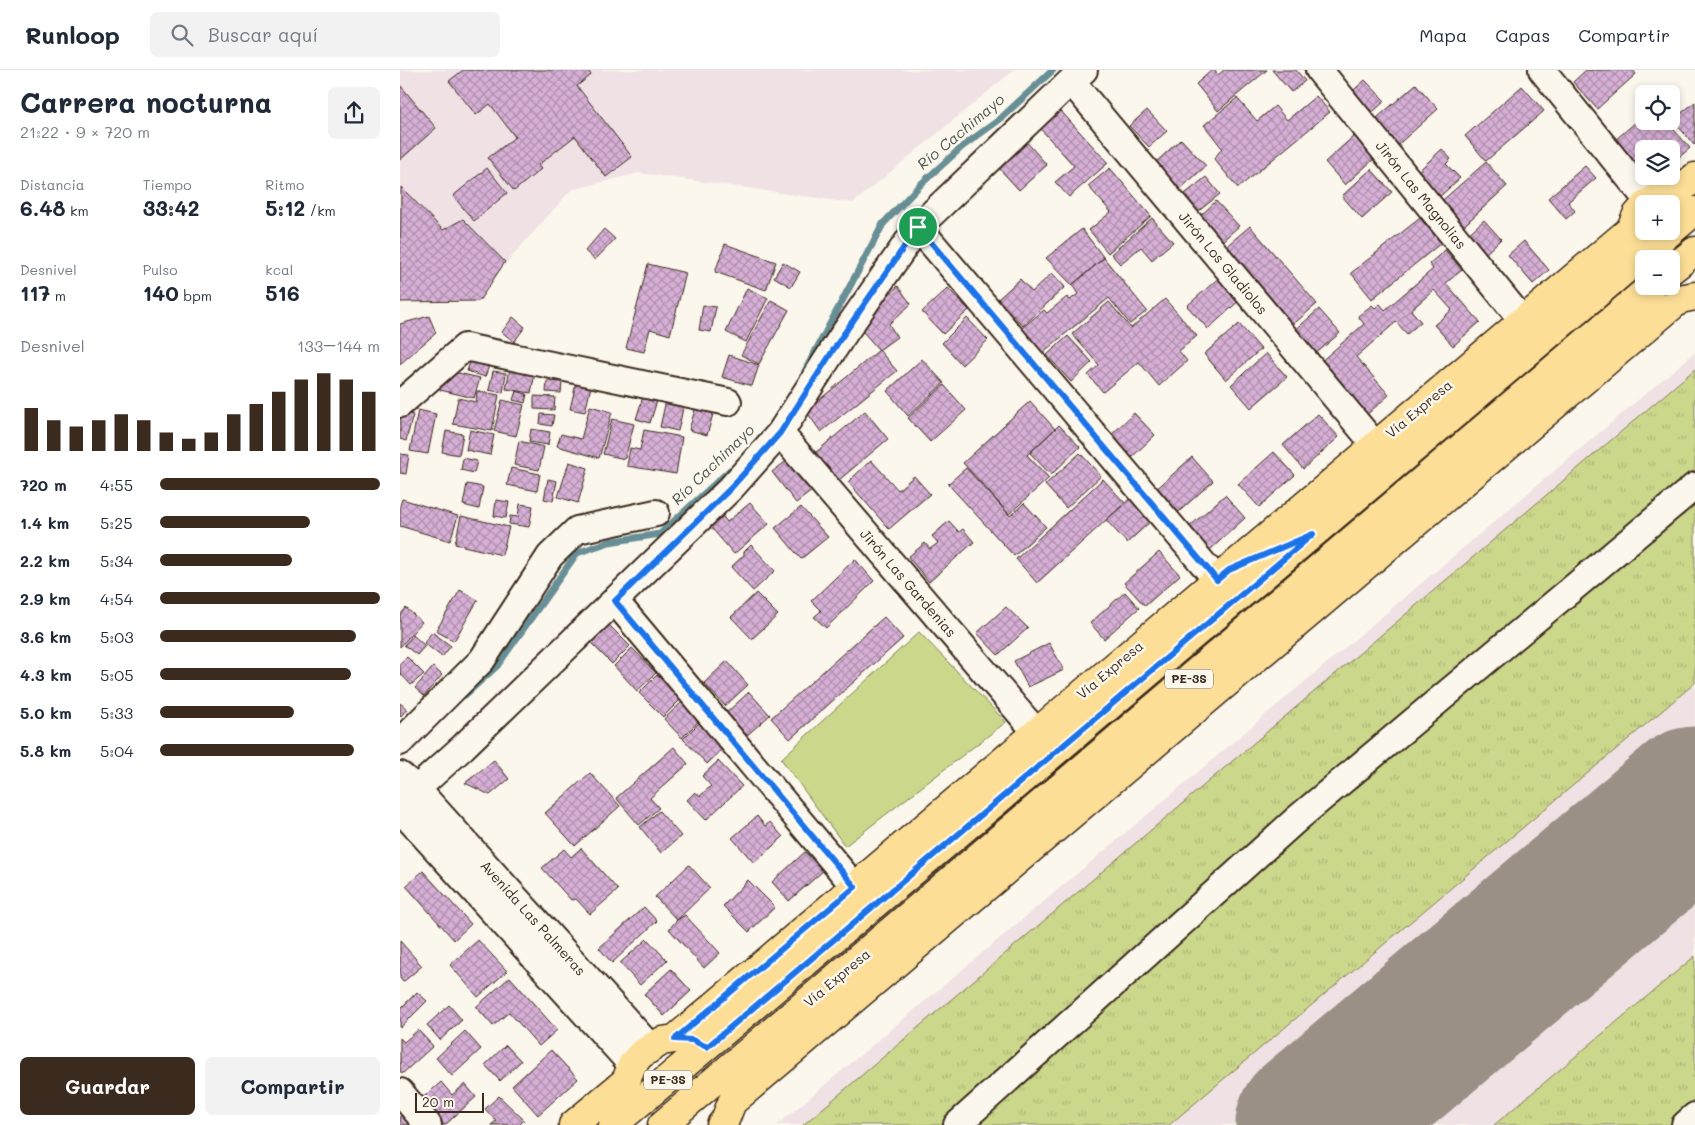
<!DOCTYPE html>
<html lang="es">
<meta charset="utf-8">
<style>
:root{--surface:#fff;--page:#f2f2f3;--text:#1f2937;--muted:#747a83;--line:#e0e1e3;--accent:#3b2a1e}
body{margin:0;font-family:Mali,sans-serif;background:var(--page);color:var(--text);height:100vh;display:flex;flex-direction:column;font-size:19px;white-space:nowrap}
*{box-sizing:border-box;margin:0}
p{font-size:16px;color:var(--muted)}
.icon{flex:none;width:28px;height:28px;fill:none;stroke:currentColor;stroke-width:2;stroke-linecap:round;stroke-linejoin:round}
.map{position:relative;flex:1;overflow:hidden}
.side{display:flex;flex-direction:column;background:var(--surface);width:400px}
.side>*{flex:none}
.tools{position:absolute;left:1235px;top:15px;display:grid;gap:10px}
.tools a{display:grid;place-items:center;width:45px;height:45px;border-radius:8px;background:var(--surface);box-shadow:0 2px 8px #0003;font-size:25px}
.scale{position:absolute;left:15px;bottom:12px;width:69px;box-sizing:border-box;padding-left:5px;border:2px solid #3b2a1e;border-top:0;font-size:14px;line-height:18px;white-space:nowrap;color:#3b2a1e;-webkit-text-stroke:4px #fbf7ec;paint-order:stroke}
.pin{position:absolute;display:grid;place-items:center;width:42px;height:42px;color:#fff;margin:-21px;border:2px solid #fff;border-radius:50%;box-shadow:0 1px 5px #0007}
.round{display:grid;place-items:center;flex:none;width:52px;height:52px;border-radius:8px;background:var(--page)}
.head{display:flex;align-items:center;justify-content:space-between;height:85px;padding:0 20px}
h1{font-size:28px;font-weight:700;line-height:38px}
.stats{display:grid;grid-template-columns:repeat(3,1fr);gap:8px;height:85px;padding:5px 20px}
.stats div{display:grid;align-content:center}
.stats b{font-size:21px;font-weight:700}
.stats small{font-size:14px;font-weight:400}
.stats p{font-size:14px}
.chart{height:140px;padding:10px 20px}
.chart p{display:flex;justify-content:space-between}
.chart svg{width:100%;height:90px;margin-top:5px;stroke:var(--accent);stroke-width:6}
.button{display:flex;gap:10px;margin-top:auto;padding:10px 20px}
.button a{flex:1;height:58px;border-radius:8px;background:var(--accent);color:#fff;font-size:20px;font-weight:700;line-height:58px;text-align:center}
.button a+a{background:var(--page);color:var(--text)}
ul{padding:0 20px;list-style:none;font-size:16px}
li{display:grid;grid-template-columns:80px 60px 1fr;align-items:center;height:38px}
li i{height:12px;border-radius:6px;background:var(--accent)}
header{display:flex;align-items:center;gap:30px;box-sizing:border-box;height:70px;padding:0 25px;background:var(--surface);border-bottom:1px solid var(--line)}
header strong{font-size:24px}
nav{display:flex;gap:28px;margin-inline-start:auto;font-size:18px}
.search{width:350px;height:45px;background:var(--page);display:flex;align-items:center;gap:12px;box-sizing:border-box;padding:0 18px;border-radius:8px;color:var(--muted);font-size:19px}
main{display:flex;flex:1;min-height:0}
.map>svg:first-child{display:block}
.built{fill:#f0e1e5}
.grass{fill:url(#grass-tufts);stroke:#838054}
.green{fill:#cbd78b;stroke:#838054}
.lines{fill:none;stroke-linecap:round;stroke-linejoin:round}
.stream{stroke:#688f96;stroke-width:7}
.runway{stroke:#9b9085;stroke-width:155}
.building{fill:url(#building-cross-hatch);stroke:#3b2a1e}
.minor-casing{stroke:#3b2a1e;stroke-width:30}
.major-casing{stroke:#3b2a1e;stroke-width:31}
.minor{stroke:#fbf7ec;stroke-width:26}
.major{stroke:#fcde96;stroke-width:28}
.route-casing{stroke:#fff;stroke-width:10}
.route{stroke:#1a73e8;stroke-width:6}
.labels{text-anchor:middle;stroke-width:5;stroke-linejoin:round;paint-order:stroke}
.shield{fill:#fbf7ec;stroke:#75685c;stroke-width:1}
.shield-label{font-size:12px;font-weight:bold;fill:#3b2a1e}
.street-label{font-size:14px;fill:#3b2a1e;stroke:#fbf7ec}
.water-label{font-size:15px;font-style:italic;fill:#4e5450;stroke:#fbf7ec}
</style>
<header>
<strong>Runloop</strong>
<div class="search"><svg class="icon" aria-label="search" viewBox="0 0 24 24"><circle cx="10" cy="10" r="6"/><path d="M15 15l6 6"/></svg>Buscar aquí</div>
<nav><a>Mapa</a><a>Capas</a><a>Compartir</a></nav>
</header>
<main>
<section class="side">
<div class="head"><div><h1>Carrera nocturna</h1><p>21:22 · 9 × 720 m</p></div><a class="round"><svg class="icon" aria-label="share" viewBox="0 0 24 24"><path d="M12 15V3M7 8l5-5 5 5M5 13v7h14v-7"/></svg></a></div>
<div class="stats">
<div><p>Distancia</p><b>6.48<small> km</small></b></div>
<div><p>Tiempo</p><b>33:42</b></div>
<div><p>Ritmo</p><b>5:12<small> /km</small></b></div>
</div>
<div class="stats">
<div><p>Desnivel</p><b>117<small> m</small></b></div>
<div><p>Pulso</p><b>140<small> bpm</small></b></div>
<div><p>kcal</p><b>516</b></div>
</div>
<div class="chart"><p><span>Desnivel</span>133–144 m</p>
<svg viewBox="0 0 160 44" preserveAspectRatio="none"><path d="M5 44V23M15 44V29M25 44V32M35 44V29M45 44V26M55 44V29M65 44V35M75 44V38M85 44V35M95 44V26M105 44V21M115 44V15M125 44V9M135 44V6M145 44V9M155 44V15"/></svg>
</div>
<ul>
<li><b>720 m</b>4:55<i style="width:100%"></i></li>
<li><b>1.4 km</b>5:25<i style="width:68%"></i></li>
<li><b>2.2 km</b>5:34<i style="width:60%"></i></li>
<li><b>2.9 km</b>4:54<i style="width:100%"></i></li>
<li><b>3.6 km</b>5:03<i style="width:89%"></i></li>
<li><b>4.3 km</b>5:05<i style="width:87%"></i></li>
<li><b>5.0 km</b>5:33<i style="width:61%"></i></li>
<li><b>5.8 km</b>5:04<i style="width:88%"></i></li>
</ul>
<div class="button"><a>Guardar</a><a>Compartir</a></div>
</section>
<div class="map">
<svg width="1295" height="1055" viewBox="0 0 1295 1055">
<defs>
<pattern id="grass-tufts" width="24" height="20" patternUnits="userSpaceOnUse" patternTransform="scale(1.25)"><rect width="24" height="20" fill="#cbd78b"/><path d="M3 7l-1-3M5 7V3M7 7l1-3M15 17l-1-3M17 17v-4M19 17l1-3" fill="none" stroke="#afb978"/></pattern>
<pattern id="building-cross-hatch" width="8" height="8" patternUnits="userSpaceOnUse" patternTransform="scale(1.25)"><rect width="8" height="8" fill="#d6afd6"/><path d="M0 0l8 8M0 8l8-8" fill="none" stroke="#af8fad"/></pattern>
</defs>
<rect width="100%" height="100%" fill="#fbf7ec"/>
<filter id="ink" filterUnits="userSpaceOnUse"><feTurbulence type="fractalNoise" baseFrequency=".02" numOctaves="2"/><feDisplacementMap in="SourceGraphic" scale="10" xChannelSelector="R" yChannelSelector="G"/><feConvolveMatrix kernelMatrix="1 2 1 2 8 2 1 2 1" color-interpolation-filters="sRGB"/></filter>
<g filter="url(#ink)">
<!-- built -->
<path class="built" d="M0,0H614L453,133L239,103L171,120L82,220L0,228Z
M1295,282V1055H377L753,740Z"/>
<!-- grass -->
<path class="grass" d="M1295,299V613L769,1055H403Z
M1295,886V1055H1094Z"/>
<!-- green -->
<path class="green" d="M519,562L606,652L445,776L381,689Z"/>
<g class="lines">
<!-- stream -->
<path class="stream" d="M405,301L483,154L521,114L563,76L599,50L653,0
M65,625L97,596L177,483L209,472L260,464L330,400"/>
<!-- runway -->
<path class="runway" d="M913,1055L1295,734"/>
</g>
<!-- building -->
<path class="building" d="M63,0H188L191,5L177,16L232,87L206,107L175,66L138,95L141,99L114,121L88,88L115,67L90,34L76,45L49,11Z
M812,0H814L818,5L824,0H867L818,41L796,14Z
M872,0H896L905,11L891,22Z
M1186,0H1233L1236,4L1197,39L1173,12Z
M965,10L985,31L967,47L947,26Z
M1016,14L1038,39L992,80L970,54Z
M0,15L36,58L0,90Z
M1122,16L1144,41L1086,91L1065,66Z
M916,26L930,42L838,118L814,89L822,78L804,55L837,28L857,51L875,36L887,50Z
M1295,32V74L1294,75L1273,50Z
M659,39L708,93L669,127L655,112L674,96L639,57Z
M747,40L767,61L749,77L729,56Z
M1244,45V51H1266L1290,78L1271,94V79H1244V106H1257L1249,113L1214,71Z
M955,65L975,88L945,115L925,92Z
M624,69L647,95L619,120L596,95Z
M781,69L806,96L779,120L755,93Z
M1042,79L1051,89L1046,94L1060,108L1036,130L1013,106Z
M1086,92L1107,116L1057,162L1035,137Z
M1185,96L1196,108L1168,132L1175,141L1166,149L1148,128Z
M87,98L107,123L74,151L53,126Z
M710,98L751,146L708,183L689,160L711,142L688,116Z
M971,99L992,122L962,149L942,126Z
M806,107L820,124L795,144L781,127Z
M1,117L43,160L63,149L105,192L79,231L0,232Z
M816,131L839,156L820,173L798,148Z
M752,148L773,172L752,190L741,177L720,194L711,184Z
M1020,148L1041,173L972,229L951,203Z
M1084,150L1101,169L1083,186L1066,166Z
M850,156L917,234L890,257L823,179Z
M204,159L215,169L195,190L185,181Z
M682,159L704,188L672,215L646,188Z
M1124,171L1149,200L1133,214L1108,185Z
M325,174L376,192L366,220L315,202Z
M1045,180L1062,200L1046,213L1080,252L1053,276L1034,255L1052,240L1034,220L1011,240L1021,252L1007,264L996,252L956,287L989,325L964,347L918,294L964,254L958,246L972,235L975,238L980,234L985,240L1033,199L1029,194Z
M704,188L747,241L730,254L709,228L642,283L622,258L644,240L647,243L667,227L670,230L678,224L672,215Z
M383,192L400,202L391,217L374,207Z
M248,194L286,203L270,265L250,259L244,282L226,278Z
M652,203L665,217L623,256L598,229L620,209L632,222Z
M823,204L843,227L808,259L787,236Z
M498,216L511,234L489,254L497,267L479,280L457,255Z
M347,218L368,228L346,272L326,262Z
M548,218L569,240L543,264L522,242Z
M765,229L797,266L779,281L787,291L759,316L739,292L703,322L688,305L699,295L672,264L709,232L731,258Z
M371,230L389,240L359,294L341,285Z
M303,235L316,237L311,262L299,260Z
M919,239L940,263L913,286L892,263Z
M29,246L36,263L0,294V254Z
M113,247L125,257L114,272L102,262Z
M567,248L588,270L562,295L542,273Z
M839,254L861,279L826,310L804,284Z
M668,266L692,292L671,312L647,285Z
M479,280L497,301L421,362L406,341Z
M866,283L887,307L851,338L831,315Z
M73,284L91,290L85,307L67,301Z
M329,285L359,295L352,316L322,307Z
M112,288L137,293L131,323L106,319Z
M522,289L544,313L508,346L487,321Z
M45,300L80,308L74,328L40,320Z
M93,301L106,303L103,323L89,320Z
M178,305L193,308L185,342L170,339Z
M147,311L162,312L161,323L146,322Z
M544,315L566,340L530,372L508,348Z
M246,317L260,321L250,353L236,349Z
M77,321L99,325L92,361L53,354L58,328L76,332Z
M116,321L127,324L125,333L113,330Z
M268,321L286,325L278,361L260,357Z
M134,326L155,327L154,340L134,339Z
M298,329L316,334L307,365L289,360Z
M102,330L124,335L116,366L94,361Z
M630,331L655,359L627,385L649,408L609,444L563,393Z
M190,336L212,342L199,388L157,376L161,364L181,369Z
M18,340L36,344L28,384L10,381Z
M0,341L13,345L6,371L0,369Z
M465,341L488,369L439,410L415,383Z
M734,343L755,365L730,389L709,367Z
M141,344L154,345L152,356L140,354Z
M918,344L939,367L903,399L883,375Z
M212,349L234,354L225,389L203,384Z
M659,355L680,377L651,405L630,383Z
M131,359L150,362L148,375L129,372Z
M70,360L94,365L90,385L66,380Z
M244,360L282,367L276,404L227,396L230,378L240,380Z
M46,361L63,364L59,385L42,382Z
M119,371L144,377L139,400L114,395Z
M874,382L895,405L859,437L838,414Z
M680,383L701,406L666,438L645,415Z
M0,384L9,385L6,404L0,403Z
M393,386L417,417L396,433L372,402Z
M792,387L813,411L772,448L751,424Z
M63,388L77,391L74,403L61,400Z
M471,390L498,420L514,406L530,424L489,459L448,412Z
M169,392L188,398L178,433L158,427Z
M111,398L140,404L137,421L107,415Z
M566,398L610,446L624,433L646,457L614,486L548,414Z
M148,409L157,411L153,431L144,429Z
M703,409L725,433L637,513L616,489Z
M67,414L83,417L79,439L63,435Z
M825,425L845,448L810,480L789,457Z
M731,428L751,451L727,473L706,450Z
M2,429L58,446L50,471L0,456V436Z
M96,430L109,432L106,448L94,446Z
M350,433L369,454L334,484L309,455L321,444L327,452Z
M120,434L133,436L129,457L109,454L110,446L118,447Z
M401,437L428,467L401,489L375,458Z
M61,446L109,457L102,485L55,474Z
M549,451L559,462L563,459L574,472L529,512L508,487L525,473L530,479L538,473L532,466Z
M351,475L375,501L353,521L331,497L344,485V482Z
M759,482L780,505L745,536L724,513Z
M455,489L474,511L426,558L414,547L421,541L411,531Z
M60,520L78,530L54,571L36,561Z
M725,522L739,538L704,569L690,553Z
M356,523L378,545L352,569L331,547Z
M606,537L628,558L598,585L577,563Z
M6,538L22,552L0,577V545Z
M484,547L503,568L390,669L371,648Z
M206,552L230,576L212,594L188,570Z
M32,562L51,576L42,587L24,573Z
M13,565L25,576L17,585L4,575Z
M649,573L664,600L628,617L614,591Z
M232,578L256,603L237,621L214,596Z
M7,587L24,604L11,615L0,603V593Z
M327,591L348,615L325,636L304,613Z
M33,597L42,605L24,626L15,618Z
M257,605L281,629L263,647L239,623Z
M349,622L370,645L345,667L324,645Z
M283,631L301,649L282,668L264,649Z
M0,633L7,639L0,647Z
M301,651L326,676L307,694L283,669Z
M274,677L288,694L250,728L259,738L239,755L216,728Z
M94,690L109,709L90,725L65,713Z
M318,691L342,716L306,750L287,730L295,722L300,726L311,716L302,706Z
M190,703L220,736L175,776L145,743Z
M259,741L281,766L261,783L240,757Z
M357,746L365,756L370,752L383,767L354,793L332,768Z
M181,778L218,820L190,844L176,829L171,830L142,798L164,779L171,787Z
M405,782L423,801L389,831L372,812Z
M289,795L310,818L277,850L255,827Z
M23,801L71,854L54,870L6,816Z
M348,810L375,837L349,862L323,836Z
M244,837L257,851L212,893L199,878Z
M285,845L320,883L304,898L269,859L277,850Z
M247,869L267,890L240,915L220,893Z
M78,870L107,901L78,927L50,895Z
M0,871L22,896L3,912L0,908Z
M271,899L291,921L264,946L244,924Z
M110,907L157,960L139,976L109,942L93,956L76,937Z
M17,922L27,931L0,958V939Z
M49,935L62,950L40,970L27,955Z
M18,960L33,976L2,1004L0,1001V968L4,972Z
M65,961L81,979L52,1006L36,988Z
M106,975L121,991L100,1011L85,995Z
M151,980L178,1009L138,1045L112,1016Z
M41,1012L52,1025L65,1014L76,1027L45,1055H41L19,1031Z
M99,1026L124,1050L119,1055H91L96,1051L85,1039Z
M3,1043L15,1055H0V1046Z"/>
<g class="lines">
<defs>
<path id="minor" d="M919,0L1123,251
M1142,0L1249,132
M671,11L976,376
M518,157L817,510
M0,334L65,277L328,332
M380,363L637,663
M215,531L455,817
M0,672L82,590L150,486L177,460L256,443
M0,705L16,718L250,977
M0,734L63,677L331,418L380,363L441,268L518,157L671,11L684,0
M0,739L232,995
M0,1022L28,1055
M557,1055L898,748L1295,416
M1285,1055L1295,1046"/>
<path id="major" d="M1247,134L1263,124L1279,121L1295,107
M1271,161L1295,141
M1271,200L1295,181
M173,1055L226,1011L232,995L240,985L262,971L275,969L1230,160L1237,145L1244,137
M213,1055L1271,161
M262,1055L1252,216
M321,1055L325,1050L332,1032L1280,229L1295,226"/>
</defs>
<!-- minor casing -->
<use href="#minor" class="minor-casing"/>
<!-- major casing -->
<use href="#major" class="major-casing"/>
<!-- minor -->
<use href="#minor" class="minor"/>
<!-- major -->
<use href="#major" class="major"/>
</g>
</g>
<g class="lines" filter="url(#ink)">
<defs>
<path id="route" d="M518,157L817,510L829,500L913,464L307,977L292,970L275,969L455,817L215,531L331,418L380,363L441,268Z"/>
</defs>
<!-- route casing -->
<use href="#route" class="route-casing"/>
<!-- route -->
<use href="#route" class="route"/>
</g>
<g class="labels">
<!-- shield labels -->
<g class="shield">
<rect x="765" y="599.5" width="48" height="19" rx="4"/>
<rect x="244" y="1000.5" width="48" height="19" rx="4"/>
</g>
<g class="shield-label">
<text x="789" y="613">PE-3S</text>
<text x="268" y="1014">PE-3S</text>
</g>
<!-- street labels -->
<g class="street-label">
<text transform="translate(1021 125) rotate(51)" y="5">Jirón Las Magnolias</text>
<text transform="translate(823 193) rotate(50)" y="5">Jirón Los Gladiolos</text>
<text transform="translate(1019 339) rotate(-40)" y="5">Vía Expresa</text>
<text transform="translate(508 513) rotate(49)" y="5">Jirón Las Gardenias</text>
<text transform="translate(710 600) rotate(-40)" y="5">Vía Expresa</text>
<text transform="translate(133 848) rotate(48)" y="5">Avenida Las Palmeras</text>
<text transform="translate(437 908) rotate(-40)" y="5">Vía Expresa</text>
</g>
<!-- water labels -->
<g class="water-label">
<text transform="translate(561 62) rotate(-40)" y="5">Río Cachimayo</text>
<text transform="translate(313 395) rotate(-44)" y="5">Río Cachimayo</text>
</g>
</g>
</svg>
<div class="tools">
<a><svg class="icon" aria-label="locate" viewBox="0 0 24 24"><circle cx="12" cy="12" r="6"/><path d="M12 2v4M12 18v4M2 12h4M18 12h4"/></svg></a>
<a><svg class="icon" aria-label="layers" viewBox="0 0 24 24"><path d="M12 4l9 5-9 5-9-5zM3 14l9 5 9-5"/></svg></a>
<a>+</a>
<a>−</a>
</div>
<div class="scale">20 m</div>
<div class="pin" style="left:518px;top:157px;background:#1e9e55"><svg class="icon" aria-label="arrive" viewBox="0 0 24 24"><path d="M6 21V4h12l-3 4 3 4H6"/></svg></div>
</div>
</main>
